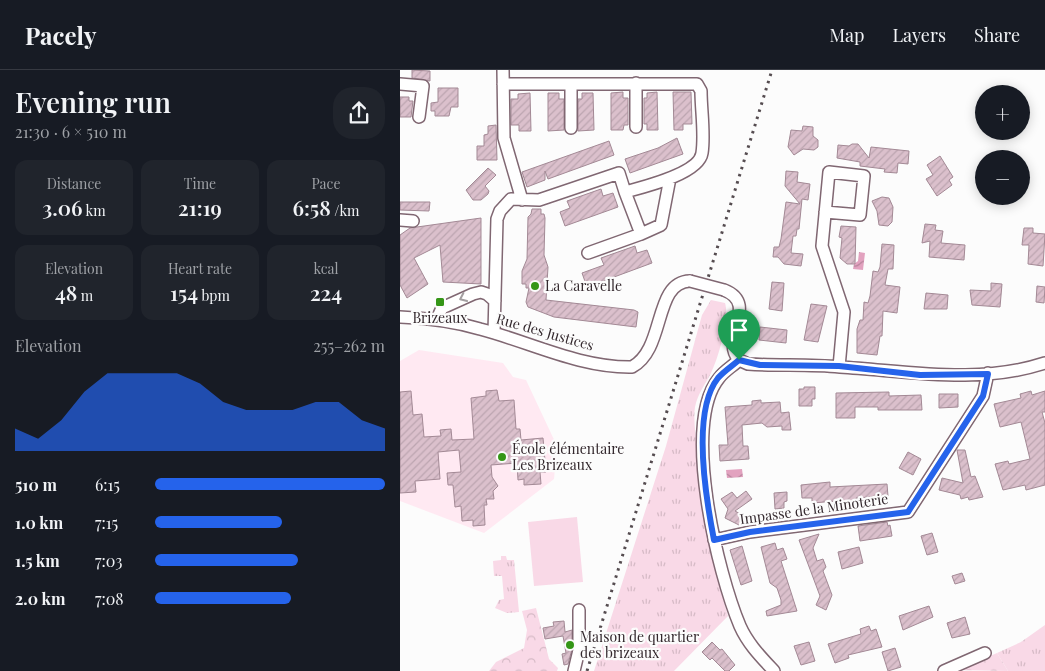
<!DOCTYPE html>
<meta charset="utf-8">
<style>
:root{--surface:#171b24;--page:#20242c;--text:#f1f3f6;--muted:#9ea1a6;--line:#363941;--accent:#2563eb}
body{margin:0;font-family:"Playfair Display",serif;background:var(--page);color:var(--text);height:100vh;display:flex;flex-direction:column;font-size:19px;white-space:nowrap}
*{box-sizing:border-box;margin:0}
p{font-size:16px;color:var(--muted)}
.icon{flex:none;width:28px;height:28px;fill:none;stroke:currentColor;stroke-width:2;stroke-linecap:round;stroke-linejoin:round}
.map{position:relative;flex:1;overflow:hidden}
.side{display:flex;flex-direction:column;background:var(--surface);width:400px}
.side>*{flex:none}
.fabs{position:absolute;left:575px;top:15px;display:grid;gap:10px}
.fabs a{display:grid;place-items:center;width:55px;height:55px;border-radius:50%;background:var(--surface);box-shadow:0 2px 12px #0003;font-size:25px}
.pin{position:absolute;display:grid;place-items:center;width:42px;height:42px;color:#fff;margin:-51px -21px;border-radius:50% 50% 50% 0;rotate:-45deg;box-shadow:0 0 5px #0007}
.pin .icon{rotate:45deg}
.round{display:grid;place-items:center;flex:none;width:52px;height:52px;border-radius:20px;background:var(--page)}
.headline{display:flex;align-items:center;justify-content:space-between;height:85px;padding:0 15px}
h1{font-size:28px;font-weight:600;line-height:38px}
.stats{display:grid;grid-template-columns:repeat(3,1fr);gap:8px;height:85px;padding:5px 15px}
.stats div{display:grid;align-content:center;border-radius:12px;background:var(--page);text-align:center}
.stats b{font-size:21px;font-weight:600}
.stats small{font-size:14px;font-weight:400}
.stats p{font-size:14px}
.chart{height:140px;padding:10px 15px}
.chart p{display:flex;justify-content:space-between}
.chart svg{width:100%;height:90px;margin-top:5px;fill:var(--accent);opacity:.7}
ul{padding:0 15px;list-style:none;font-size:16px}
li{display:grid;grid-template-columns:80px 60px 1fr;align-items:center;height:38px}
li i{height:12px;border-radius:6px;background:var(--accent)}
header{display:flex;align-items:center;gap:30px;box-sizing:border-box;height:70px;padding:0 25px;background:var(--surface);border-bottom:1px solid var(--line)}
header strong{font-size:24px}
nav{display:flex;gap:28px;margin-inline-start:auto;font-size:18px}
main{display:flex;flex:1;min-height:0}
.map>svg:first-child{display:block}
.built{fill:#ffe9f2}
.grass{fill:url(#grass-tufts)}
.forest{fill:url(#forest-crowns)}
.pitch{fill:#f9d9e7}
.water{fill:url(#water-waves)}
.building{fill:url(#building-hatch);stroke:#a38995}
.lines{fill:none;stroke-linecap:round;stroke-linejoin:round}
.minor-casing{stroke:#806772;stroke-width:14}
.minor{stroke:#fff;stroke-width:11}
.rail{stroke:#554c50;stroke-width:3;stroke-dasharray:2.5 5;stroke-linecap:butt}
.minor-bridge-casing{stroke:#806772;stroke-width:14;stroke-linecap:butt}
.minor-bridge{stroke:#fff;stroke-width:11}
.oneway{stroke:#a39ea0}
.route-casing{stroke:#fff;stroke-width:10}
.route{stroke:#2563eb;stroke-width:6}
.poi-dot{fill:#359617;stroke:#fcfcfc;stroke-width:2}
.labels{text-anchor:middle;stroke-width:4.5;stroke-linejoin:round;paint-order:stroke}
.poi-label{font-size:14px;fill:#33282d;stroke:#fcfcfc;text-anchor:start}
.street-label{font-size:14px;fill:#33282d;stroke:#fcfcfc}
</style>
<header>
<strong>Pacely</strong>
<nav><a>Map</a><a>Layers</a><a>Share</a></nav>
</header>
<main>
<section class="side">
<div class="headline"><div><h1>Evening run</h1><p>21:30 · 6 × 510 m</p></div><a class="round"><svg class="icon" aria-label="share" viewBox="0 0 24 24"><path d="M12 15V3M7 8l5-5 5 5M5 13v7h14v-7"/></svg></a></div>
<div class="stats">
<div><p>Distance</p><b>3.06<small> km</small></b></div>
<div><p>Time</p><b>21:19</b></div>
<div><p>Pace</p><b>6:58<small> /km</small></b></div>
</div>
<div class="stats">
<div><p>Elevation</p><b>48<small> m</small></b></div>
<div><p>Heart rate</p><b>154<small> bpm</small></b></div>
<div><p>kcal</p><b>224</b></div>
</div>
<div class="chart"><p><span>Elevation</span>255–262 m</p>
<svg viewBox="0 0 160 44" preserveAspectRatio="none"><path d="M0 44V33L10 38L20 29L30 15L40 6L50 6L60 6L70 6L80 11L90 20L100 24L110 24L120 24L130 20L140 20L150 29L160 33V44z"/></svg>
</div>
<ul>
<li><b>510 m</b>6:15<i style="width:100%"></i></li>
<li><b>1.0 km</b>7:15<i style="width:55%"></i></li>
<li><b>1.5 km</b>7:03<i style="width:62%"></i></li>
<li><b>2.0 km</b>7:08<i style="width:59%"></i></li>
</ul>
</section>
<div class="map">
<svg width="645" height="601" viewBox="0 0 645 601">
<defs>
<pattern id="grass-tufts" width="24" height="20" patternUnits="userSpaceOnUse" patternTransform="scale(1.25)"><rect width="24" height="20" fill="#f9d9e7"/><path d="M3 7l-1-3M5 7V3M7 7l1-3M15 17l-1-3M17 17v-4M19 17l1-3" fill="none" stroke="#d6bac6"/></pattern>
<pattern id="forest-crowns" width="20" height="18" patternUnits="userSpaceOnUse" patternTransform="scale(1.25)"><rect width="20" height="18" fill="#f9d9e7"/><path d="M2 6a3 3 0 1 1 6 0M12 15a3 3 0 1 1 6 0" fill="none" stroke="#d6bac6"/></pattern>
<pattern id="water-waves" width="16" height="10" patternUnits="userSpaceOnUse" patternTransform="scale(1.25)"><rect width="16" height="10" fill="#e2a2bf"/><path d="M0 5q4-4 8 0t8 0" fill="none" stroke="#b8849c"/></pattern>
<pattern id="building-hatch" width="6" height="6" patternUnits="userSpaceOnUse" patternTransform="scale(1.25)"><rect width="6" height="6" fill="#dbc0cc"/><path d="M-1 1l2-2M0 6l6-6M5 7l2-2" fill="none" stroke="#bca5b0"/></pattern>
</defs>
<rect width="100%" height="100%" fill="#fcfcfc"/>
<!-- built -->
<path class="built" d="M19,280L103,293L113,307L126,310L157,376L154,409L84,463L0,431V291Z"/>
<!-- grass -->
<path class="grass" d="M311,230L325,233C330,248 318,289 311,303C305,315 298,323 295,337C293,350 296,365 297,379C300,436 312,491 328,546L274,601H194L266,376L302,245Z
M101,486H106L107,490H114L119,542L107,543L95,538L99,530L104,529L102,506H94L93,491L101,490Z
M645,555V601H608L597,583L621,572Z"/>
<!-- forest -->
<path class="forest" d="M136,538L149,589L158,598L157,601H89L96,592L124,578L127,560L122,541Z
M597,583L608,601L558,600Z"/>
<!-- pitch -->
<path class="pitch" d="M177,447L183,512L134,516L128,452Z"/>
<!-- water -->
<path class="water" d="M459,182L465,183L463,200L453,199L454,194L458,191Z
M342,399L343,407L327,408L326,400Z"/>
<!-- building -->
<path class="building" d="M12,0L30,1V11L12,8Z
M38,18H58V37H51L49,46H35V41H31V33L38,32Z
M223,22V28H228V55H224L223,60H211V23Z
M257,22L258,60H247V54H244V28H247V23Z
M273,22H291L292,54H283V60H274Z
M130,23L131,61H119V55H111V29H118V24Z
M148,23H159V29H164V60L148,61Z
M182,23H193L194,60L178,61V29H182Z
M0,27H9V31H13L11,47H0Z
M96,55L97,90H77V76H84V65L88,64V56Z
M403,56L413,57V66L418,70V77L414,80L403,79L394,85L388,77L391,60L402,61Z
M277,68L283,84L230,103L225,89L258,78Z
M209,71L214,85L148,109L145,101V110L127,117L122,102Z
M452,74H458L469,88L471,77L509,81L508,94L498,93L497,103L484,102L485,99L460,96V92L437,88L438,75L449,76Z
M540,86L553,107L549,110L552,115L537,126L526,109L533,105L527,95Z
M88,98L96,105L85,116L89,121L88,124L81,130H73L66,120Z
M386,101L398,102L397,112L410,114L408,130L402,129L399,159H397L396,166H393L391,183L403,184L401,196L384,194L378,187H373L374,177H379L381,169L386,132L400,134L385,116Z
M201,119L203,126L213,123L218,137L165,156L160,142L170,138L167,131Z
M482,127L489,128L493,137L492,152L488,156L479,155L477,141L472,131Z
M0,132H30L29,141L0,140Z
M132,139H141V144H144L145,148L144,185L148,197L146,230L234,240L238,242L236,257L154,247L128,237L126,232L129,218H126V214H122V201L127,189L128,147L131,144Z
M81,148V214L43,212L40,175L14,188L28,214L7,228L0,215V165L10,158Z
M525,154L536,155L535,160L543,161L541,173L565,175L564,190L529,187L530,171L522,173Z
M441,156L456,157L455,194H447L440,188L442,168L439,167Z
M624,158H633V163L645,164L643,196L628,194L629,175H622Z
M482,174L494,175L493,199H488L485,215L500,217L497,243L483,241L482,266H480L477,285L457,283V259L460,250H463L464,232L468,233L470,226L473,201L478,202L480,197Z
M235,176L237,183L247,180L252,193L187,217L182,203L204,195L201,188Z
M372,212L384,213L382,241L369,239Z
M591,213L602,214L600,237L572,235L570,220L591,221Z
M637,216L645,217L644,233L636,232Z
M526,223L548,225L547,239H524Z
M411,234L427,236L418,272L404,270Z
M360,257L387,260L386,273L359,270Z
M404,317H415V329H412V336H399V319H404Z
M97,320L99,331L114,330L116,359H120L121,370L143,368L146,402H140L141,414L124,415V409L118,410L117,393L91,395L92,407L98,416L93,421L94,429H86L87,435H84L85,455L73,456V450L62,451L61,436L55,437L53,415H48L47,403L61,402L59,380L38,382L40,409L15,411L16,422L0,423V322L11,321L13,345L22,344L24,367L41,366L40,360L51,359L52,370L74,369L71,328L86,326V321Z
M631,321L632,325L645,321V342H642L645,353V415L626,420L625,415L603,420L595,394L608,391L609,394L630,389L621,352L600,357L594,334L621,328L620,324Z
M489,322V326L521,325L522,340H478V337H455V348H436V323Z
M539,324H558V337L539,338Z
M361,330V333L380,332L381,343L389,342L391,360H382V356L367,357L362,353L342,355L343,376H348L349,389L320,391L319,375H328L325,337L352,335V331Z
M557,380H565L571,407L575,406L583,427L569,430L568,427L561,429L560,425L539,420L542,408L563,413Z
M508,382L521,389L513,405L499,398Z
M430,412V417L487,414L488,426L456,428V433H437V431L412,433V428H402L401,415Z
M346,421L352,429L335,441L344,446L339,455L325,448L328,439L321,429L332,422L337,428Z
M387,422V431L384,432V438L375,439L374,423Z
M487,452L488,456L490,455L492,466L460,471L458,456Z
M532,463L538,482L527,485L521,466Z
M419,464L413,478L417,491L423,489L426,497L423,501L432,525L426,540L416,535L420,526L399,470Z
M375,473L377,480L383,478L387,489L381,491L397,541L367,546L366,541L381,535V530L377,518L370,513L361,477Z
M342,476L352,511L341,515L330,480Z
M459,477L463,493L442,499L438,482Z
M562,503L565,511L555,514L552,506Z
M529,536L533,547L503,560L499,546Z
M565,547L570,564L552,568L547,553Z
M164,551L165,562L172,560V579L168,594L164,595L162,584L166,583L163,566L145,569L143,558L154,556L153,552Z
M469,556L471,561L476,559L482,577L448,585L449,588L435,593L428,574L461,564L460,559Z
M312,572L320,580L322,579L335,595L329,601H325L312,588L310,590L302,582Z
M409,572L415,591L401,595L394,576Z
M495,578L501,597L488,601L482,582Z"/>
<g class="lines">
<defs>
<path id="minor" d="M103,0L104,68L122,130
M236,13V57
M0,14L23,16L19,47
M171,14V58
M425,142L460,145L464,106L429,102L422,176L444,242L439,297
M0,150L13,151
M241,164L261,155L270,108
M188,183L241,164L225,122
M324,220C360,234 319,268 339,290L348,294C379,296 409,294 440,297C508,301 578,315 645,293
M0,247C27,248 53,251 80,259C130,272 180,298 232,297C266,279 253,212 290,211
M37,249L42,238L73,224L81,222L87,224L95,231
M94,263L97,149L100,141L111,129L139,130L219,103L225,122C243,117 299,104 302,83C305,64 301,40 301,21L297,14H103
M339,290C333,296 324,301 319,308C281,354 318,504 340,556C348,574 361,587 374,601
M314,470L350,462L508,442L583,326L588,303
M174,601L179,580V540
M544,601L585,583"/>
</defs>
<!-- minor casing -->
<use href="#minor" class="minor-casing"/>
<!-- minor -->
<use href="#minor" class="minor"/>
<!-- rail -->
<path class="rail" d="M187,601L372,0"/>
<defs>
<path id="minor-bridge" d="M290,211L324,220"/>
</defs>
<!-- minor-bridge casing -->
<use href="#minor-bridge" class="minor-bridge-casing"/>
<!-- minor-bridge -->
<use href="#minor-bridge" class="minor-bridge"/>
</g>
<!-- one-way arrows -->
<defs><path id="oneway-chevron" d="M-2-3.5L2.5 0L-2 3.5" fill="none" stroke-width="1.6" stroke-linecap="round" stroke-linejoin="round" transform="scale(1.25)"/></defs>
<use class="oneway" href="#oneway-chevron" transform="translate(63 228) rotate(155)"/>
<g class="lines">
<defs>
<path id="route" d="M339,290L360,295L439,296L520,305L588,304L583,326L508,442L350,462L314,470C306,429 291,342 318,308C324,301 332,296 339,290Z"/>
</defs>
<!-- route casing -->
<use href="#route" class="route-casing"/>
<!-- route -->
<use href="#route" class="route"/>
</g>
<!-- markers -->
<g class="poi-dot">
<circle cx="135" cy="216" r="5"/>
<rect x="35" y="227" width="10" height="10" rx="2.5"/>
<circle cx="102" cy="387" r="5"/>
<circle cx="170" cy="575" r="5"/>
</g>
<g class="labels">
<!-- poi labels -->
<g class="poi-label">
<text x="145" y="221">La Caravelle</text>
<text x="40" y="253" text-anchor="middle">Brizeaux</text>
<text x="112" y="384">École élémentaire<tspan x="112" dy="16">Les Brizeaux</tspan></text>
<text x="180" y="572">Maison de quartier<tspan x="180" dy="16">des brizeaux</tspan></text>
</g>
<!-- street labels -->
<g class="street-label">
<text transform="translate(145 262) rotate(16)" y="5">Rue des Justices</text>
<text transform="translate(414 439) rotate(-8)" y="5">Impasse de la Minoterie</text>
</g>
</g>
</svg>
<div class="fabs">
<a>+</a>
<a>−</a>
</div>
<div class="pin" style="left:339px;top:290px;background:#1e9e55"><svg class="icon" aria-label="arrive" viewBox="0 0 24 24"><path d="M6 21V4h12l-3 4 3 4H6"/></svg></div>
</div>
</main>
